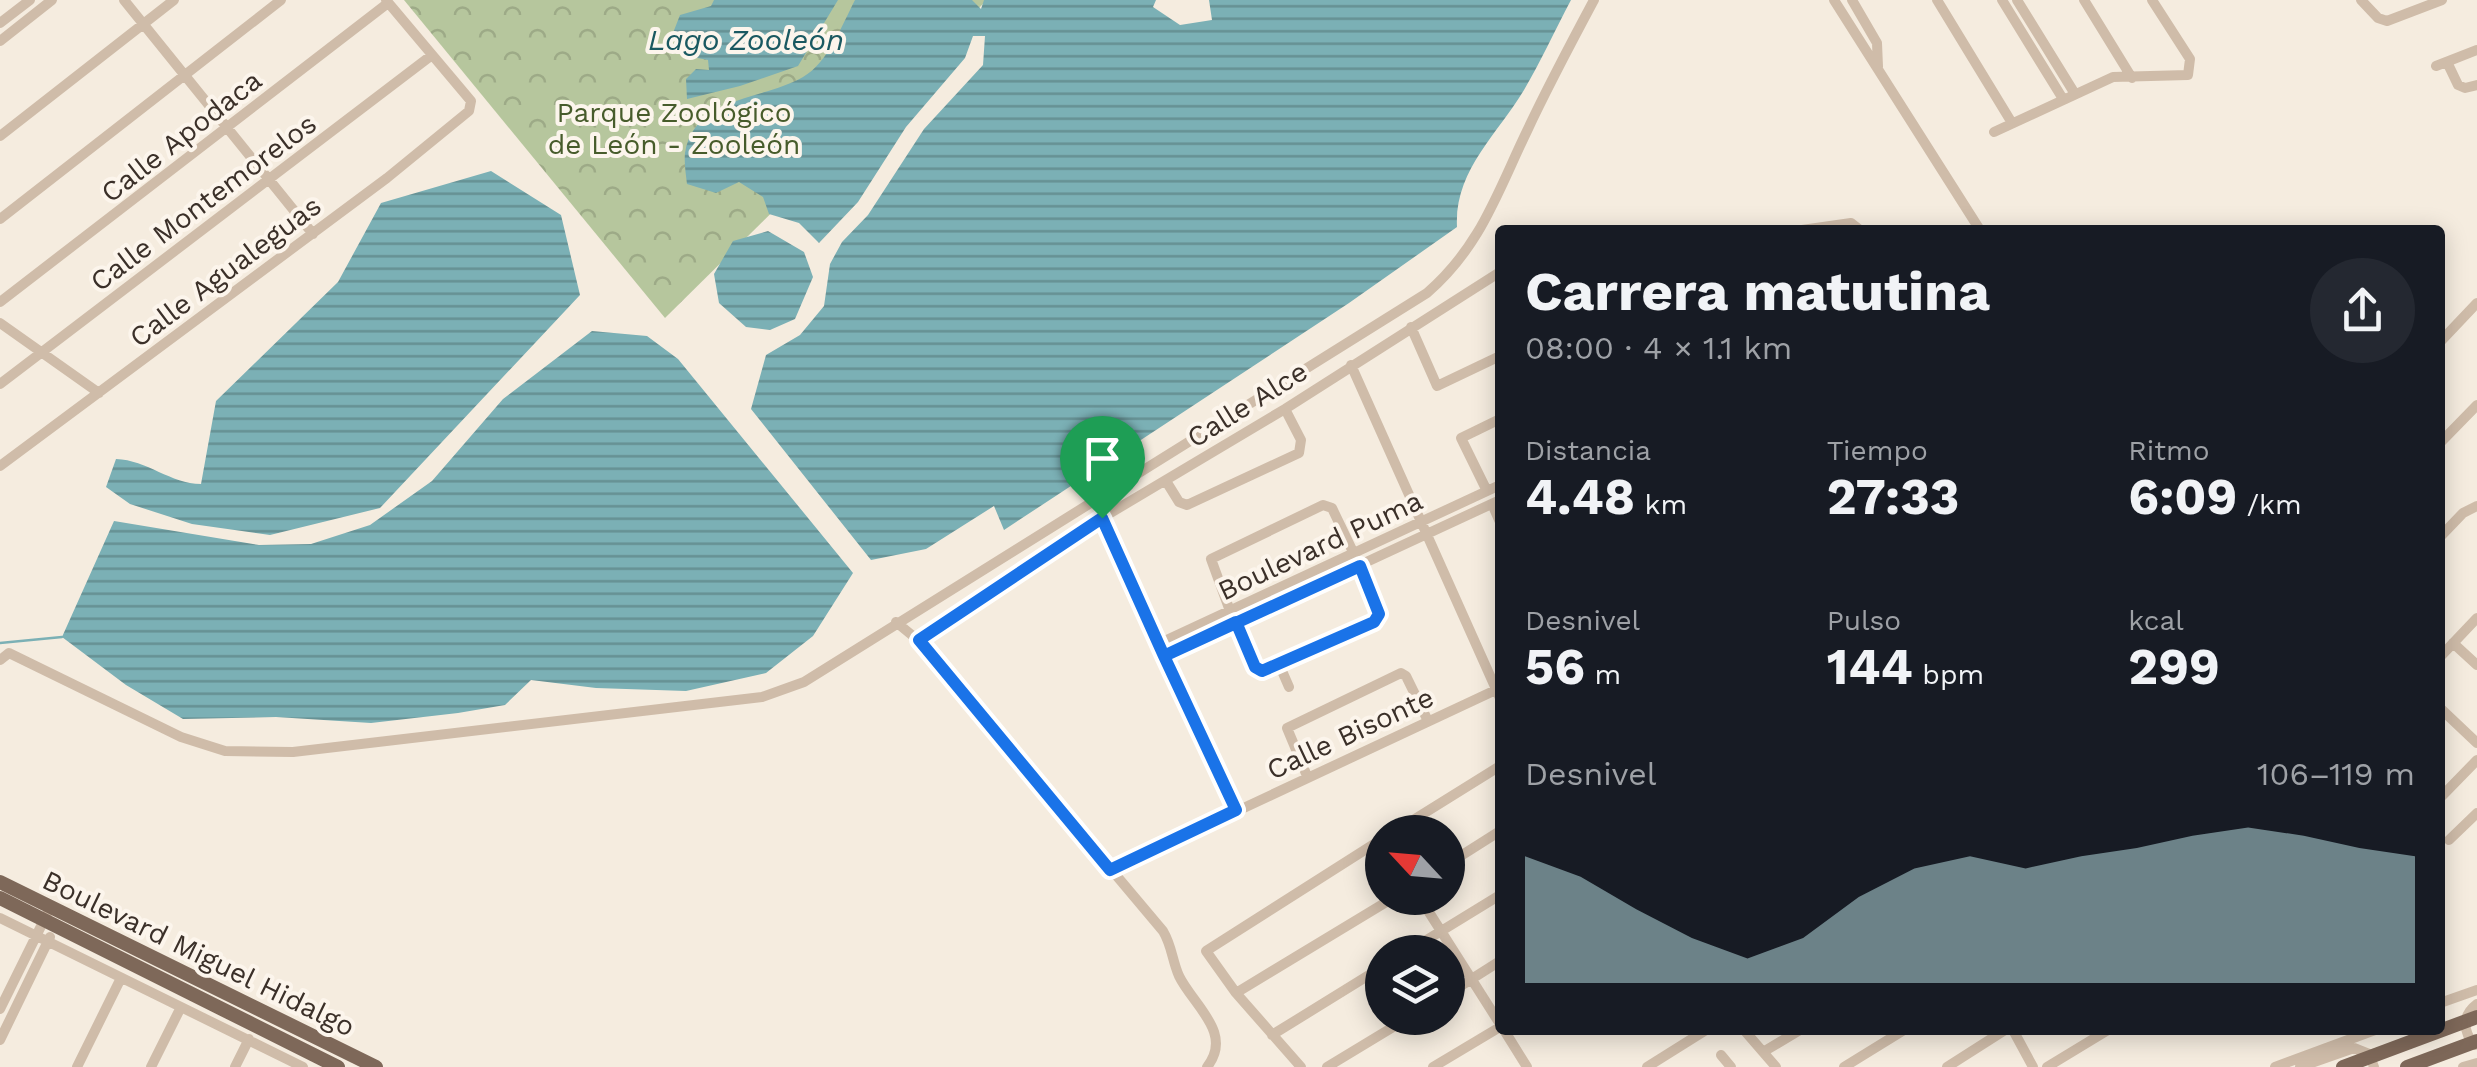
<!DOCTYPE html>
<html lang="es">
<meta charset="utf-8">
<style>
:root{--surface:#171b24;--page:#242831;--text:#f1f3f6;--muted:#9ea1a6;--accent:#90aeb3}
body{margin:0;font-family:"Work Sans",sans-serif;background:var(--page);color:var(--text);height:100vh;display:flex;flex-direction:column;font-size:38px;white-space:nowrap}
*{box-sizing:border-box;margin:0}
p{font-size:32px;color:var(--muted)}
.icon{flex:none;width:55px;height:55px;fill:none;stroke:currentColor;stroke-width:2;stroke-linecap:round;stroke-linejoin:round}
.map{position:relative;flex:1;overflow:hidden}
.details{position:absolute;left:1495px;top:225px;width:950px;height:810px;display:flex;flex-direction:column;background:var(--surface);border-radius:10px;box-shadow:0 5px 25px #0003}
.details>*{flex:none}
.needle{width:65px;rotate:296deg}
.fabs{position:absolute;left:1365px;top:815px;display:grid;gap:20px}
.fabs a{display:grid;place-items:center;width:100px;height:100px;border-radius:50%;background:var(--surface);box-shadow:0 5px 25px #0003;font-size:50px}
.pin{position:absolute;display:grid;place-items:center;width:85px;height:85px;color:#fff;margin:-102px -42px;border-radius:50% 50% 50% 0;rotate:-45deg;box-shadow:0 0 10px #0007}
.pin .icon{rotate:45deg}
.round{display:grid;place-items:center;flex:none;width:105px;height:105px;border-radius:52px;background:var(--page)}
.headline{display:flex;align-items:center;justify-content:space-between;height:170px;padding:0 30px}
h1{font-size:55px;font-weight:700;line-height:75px}
.metrics{display:grid;grid-template-columns:repeat(3,1fr);gap:15px;height:170px;padding:10px 30px}
.metrics div{display:grid;align-content:center}
.metrics b{font-size:50px;font-weight:700}
.metrics small{font-size:28px;font-weight:400}
.metrics p{font-size:28px}
.chart{height:280px;padding:20px 30px}
.chart p{display:flex;justify-content:space-between}
.chart svg{width:100%;height:180px;margin-top:10px;fill:var(--accent);opacity:.7}
.map>svg:first-child{display:block}
.forest{fill:url(#forest-crowns)}
.water{fill:url(#water-rules)}
.lines{fill:none;stroke-linecap:round;stroke-linejoin:round}
.stream{stroke:#7bb0b5;stroke-width:2.5}
.minor{stroke:#cfbca9;stroke-width:10}
.major{stroke:#7e6859;stroke-width:14}
.route-casing{stroke:#fff;stroke-width:20}
.route{stroke:#1a73e8;stroke-width:12}
.labels{text-anchor:middle;stroke-width:8;stroke-linejoin:round;paint-order:stroke}
.park-label{font-size:28px;fill:#475c2b;stroke:#fcf5ec}
.street-label{font-size:28px;fill:#3b3029;stroke:#fcf5ec}
.water-label{font-size:30px;font-style:italic;fill:#1a5961;stroke:#fcf5ec}
</style>
<div class="map">
<svg width="2477" height="1067" viewBox="0 0 2477 1067">
<defs>
<pattern id="forest-crowns" width="20" height="18" patternUnits="userSpaceOnUse" patternTransform="scale(2.5)"><rect width="20" height="18" fill="#b6c69d"/><path d="M2 6a3 3 0 1 1 6 0M12 15a3 3 0 1 1 6 0" fill="none" stroke="#9daa87"/></pattern>
<pattern id="water-rules" width="6" height="5" patternUnits="userSpaceOnUse" patternTransform="scale(2.5)"><rect width="6" height="5" fill="#7bb0b5"/><path d="M0 2.5h6" fill="none" stroke="#669093"/></pattern>
</defs>
<rect width="100%" height="100%" fill="#f5ecdf"/>
<!-- forest -->
<path class="forest" d="M404,0H987L665,318Z"/>
<!-- water -->
<path class="water" d="M714,0H838L798,66L740,86L687,99L686,79L696,69L709,70L708,60L682,55L673,33L680,15L711,6Z
M855,0H972L981,9L984,0H1156L1153,7L1180,25L1212,20L1209,0H1571C1555,30 1541,61 1524,90C1497,135 1454,171 1457,227L1349,303L1004,530L994,506L926,549L871,560L751,409L766,355L800,335L824,306L830,264L842,242L868,215L924,129L983,65L985,36H973L965,58L906,127L858,202L819,243L799,223L769,214L763,197L739,182L716,193L687,184C686,175 684,163 685,153C694,96 764,100 803,77C828,63 842,25 855,0Z
M491,171L561,215L580,295L380,508L270,535L192,524L130,504L106,487L116,459C147,460 171,484 201,484L216,401L338,282L381,203Z
M768,231L804,252L813,277L795,319L770,330L746,327L719,303L714,274L733,241Z
M592,331L647,336L678,359L853,573L813,636L766,673L686,691L596,688L531,680L505,705L458,713L371,723L276,717L183,719L126,685L62,637L114,521L259,545L311,544L370,525L432,481L503,399Z"/>
<g class="lines">
<!-- stream -->
<path class="stream" d="M0,643L62,637"/>
<!-- minor -->
<path class="minor" d="M124,0L313,234
M1834,0L1980,230
M1852,0L1877,43L1878,67
M1937,0L2012,123
M2002,0L2063,99
M2017,0L2075,94
M2084,0L2132,78
M2361,0L2378,18L2387,21L2442,0
M0,23L30,0
M0,41L52,0
M2447,62L2458,85L2465,88L2477,85
M2436,66L2477,50
M1994,132L2113,77L2188,75L2190,59L2152,0
M0,136L174,0
M0,219L281,0
M1802,230L1851,223L1860,230
M0,302L388,3
M0,323L99,393
M1411,327L1437,386L1500,356
M2440,342L2477,303
M1351,365L1500,698
M0,384L432,55
M2440,443L2477,405
M0,466L387,178L469,111L471,101L386,0
M1166,481L1179,502L1187,505L1299,453L1301,440L1285,409
M1487,491L1461,438L1500,419
M1492,504L1500,522
M1102,518L1236,810
M2440,537L2463,513L2477,506
M1230,611L1211,559L1323,505L1332,508L1354,554
M896,622L919,641L1163,931C1172,946 1172,960 1179,976C1193,1005 1234,1033 1207,1067
M1236,622L1257,669L1262,671L1377,620L1378,611L1360,566
M919,641L1102,518L1285,409L1500,272
M2453,643L2477,665
M1158,644L1500,485
M1164,656L1500,500
M2440,657L2477,618
M0,660L9,653L181,737L225,751L293,752L762,697L804,682L1427,293C1481,246 1497,193 1527,131C1548,86 1571,43 1594,0
M1279,664L1289,687
M2440,708L2477,743
M1307,776L1287,728L1401,673L1406,676L1428,721
M2440,798L2477,760
M1394,832L1500,766
M2449,840L2477,813
M1448,864L1500,831
M1111,870L1500,688
M1420,898L1500,1024
M0,918L303,1067
M1407,952L1500,895
M1236,993L1393,898
M1448,994L1500,961
M2440,1003L2477,990
M0,1009L47,914
M1504,1030L1527,1067
M1744,1030L1776,1067
M2013,1030L2033,1067
M1272,1035L1382,967
M0,1040L50,937
M2475,1045C2463,1032 2461,1016 2477,1004
M1763,1052L1800,1030
M1721,1055L1731,1067
M77,1067L121,978
M151,1067L181,1007
M235,1067L249,1039
M1301,1067L1236,993L1206,951L1382,839
M1327,1067L1408,1018
M1433,1067L1500,1027
M1647,1067L1706,1030
M1844,1067L1904,1030
M1947,1067L2005,1030
M2047,1067L2108,1030
M2275,1067L2375,1030
M2300,1067L2354,1048L2369,1054L2374,1067
M2463,1067L2477,1063"/>
<!-- major -->
<path class="major" d="M0,882L376,1067
M0,898L338,1067
M2343,1067L2477,1017
M2407,1067L2477,1041"/>
</g>
<g class="lines">
<defs>
<path id="route" d="M1102,518L919,640L1110,870L1236,810L1164,656L1236,622L1255,667L1262,671L1374,622L1379,614L1360,566L1164,656L1102,518"/>
</defs>
<!-- route casing -->
<use href="#route" class="route-casing"/>
<!-- route -->
<use href="#route" class="route"/>
</g>
<g class="labels">
<!-- park labels -->
<g class="park-label">
<text x="674" y="122">Parque Zoológico<tspan x="674" dy="32">de León - Zooleón</tspan></text>
</g>
<!-- street labels -->
<g class="street-label">
<text transform="translate(181 136) rotate(-38)" y="10">Calle Apodaca</text>
<text transform="translate(203 202) rotate(-37)" y="10">Calle Montemorelos</text>
<text transform="translate(225 271) rotate(-37)" y="10">Calle Agualeguas</text>
<text transform="translate(1247 404) rotate(-32)" y="10">Calle Alce</text>
<text transform="translate(1320 545) rotate(-25)" y="10">Boulevard Puma</text>
<text transform="translate(1350 733) rotate(-25)" y="10">Calle Bisonte</text>
<text transform="translate(199 953) rotate(26)" y="10">Boulevard Miguel Hidalgo</text>
</g>
<!-- water labels -->
<g class="water-label">
<text x="746" y="50">Lago Zooleón</text>
</g>
</g>
</svg>
<div class="fabs">
<a><svg class="needle" viewBox="-14 -14 28 28"><path d="M0-13l5 13h-10z" fill="#e53935"/><path d="M0 13l5-13h-10z" fill="#9ea1a6"/></svg></a>
<a><svg class="icon" aria-label="layers" viewBox="0 0 24 24"><path d="M12 4l9 5-9 5-9-5zM3 14l9 5 9-5"/></svg></a>
</div>
<div class="pin" style="left:1102px;top:518px;background:#1e9e55"><svg class="icon" aria-label="arrive" viewBox="0 0 24 24"><path d="M6 21V4h12l-3 4 3 4H6"/></svg></div>
<section class="details">
<div class="headline"><div><h1>Carrera matutina</h1><p>08:00 · 4 × 1.1 km</p></div><a class="round"><svg class="icon" aria-label="share" viewBox="0 0 24 24"><path d="M12 15V3M7 8l5-5 5 5M5 13v7h14v-7"/></svg></a></div>
<div class="metrics">
<div><p>Distancia</p><b>4.48<small> km</small></b></div>
<div><p>Tiempo</p><b>27:33</b></div>
<div><p>Ritmo</p><b>6:09<small> /km</small></b></div>
</div>
<div class="metrics">
<div><p>Desnivel</p><b>56<small> m</small></b></div>
<div><p>Pulso</p><b>144<small> bpm</small></b></div>
<div><p>kcal</p><b>299</b></div>
</div>
<div class="chart"><p><span>Desnivel</span>106–119 m</p>
<svg viewBox="0 0 160 44" preserveAspectRatio="none"><path d="M0 44V13L10 18L20 26L30 33L40 38L50 33L60 23L70 16L80 13L90 16L100 13L110 11L120 8L130 6L140 8L150 11L160 13V44z"/></svg>
</div>
</section>
</div>
